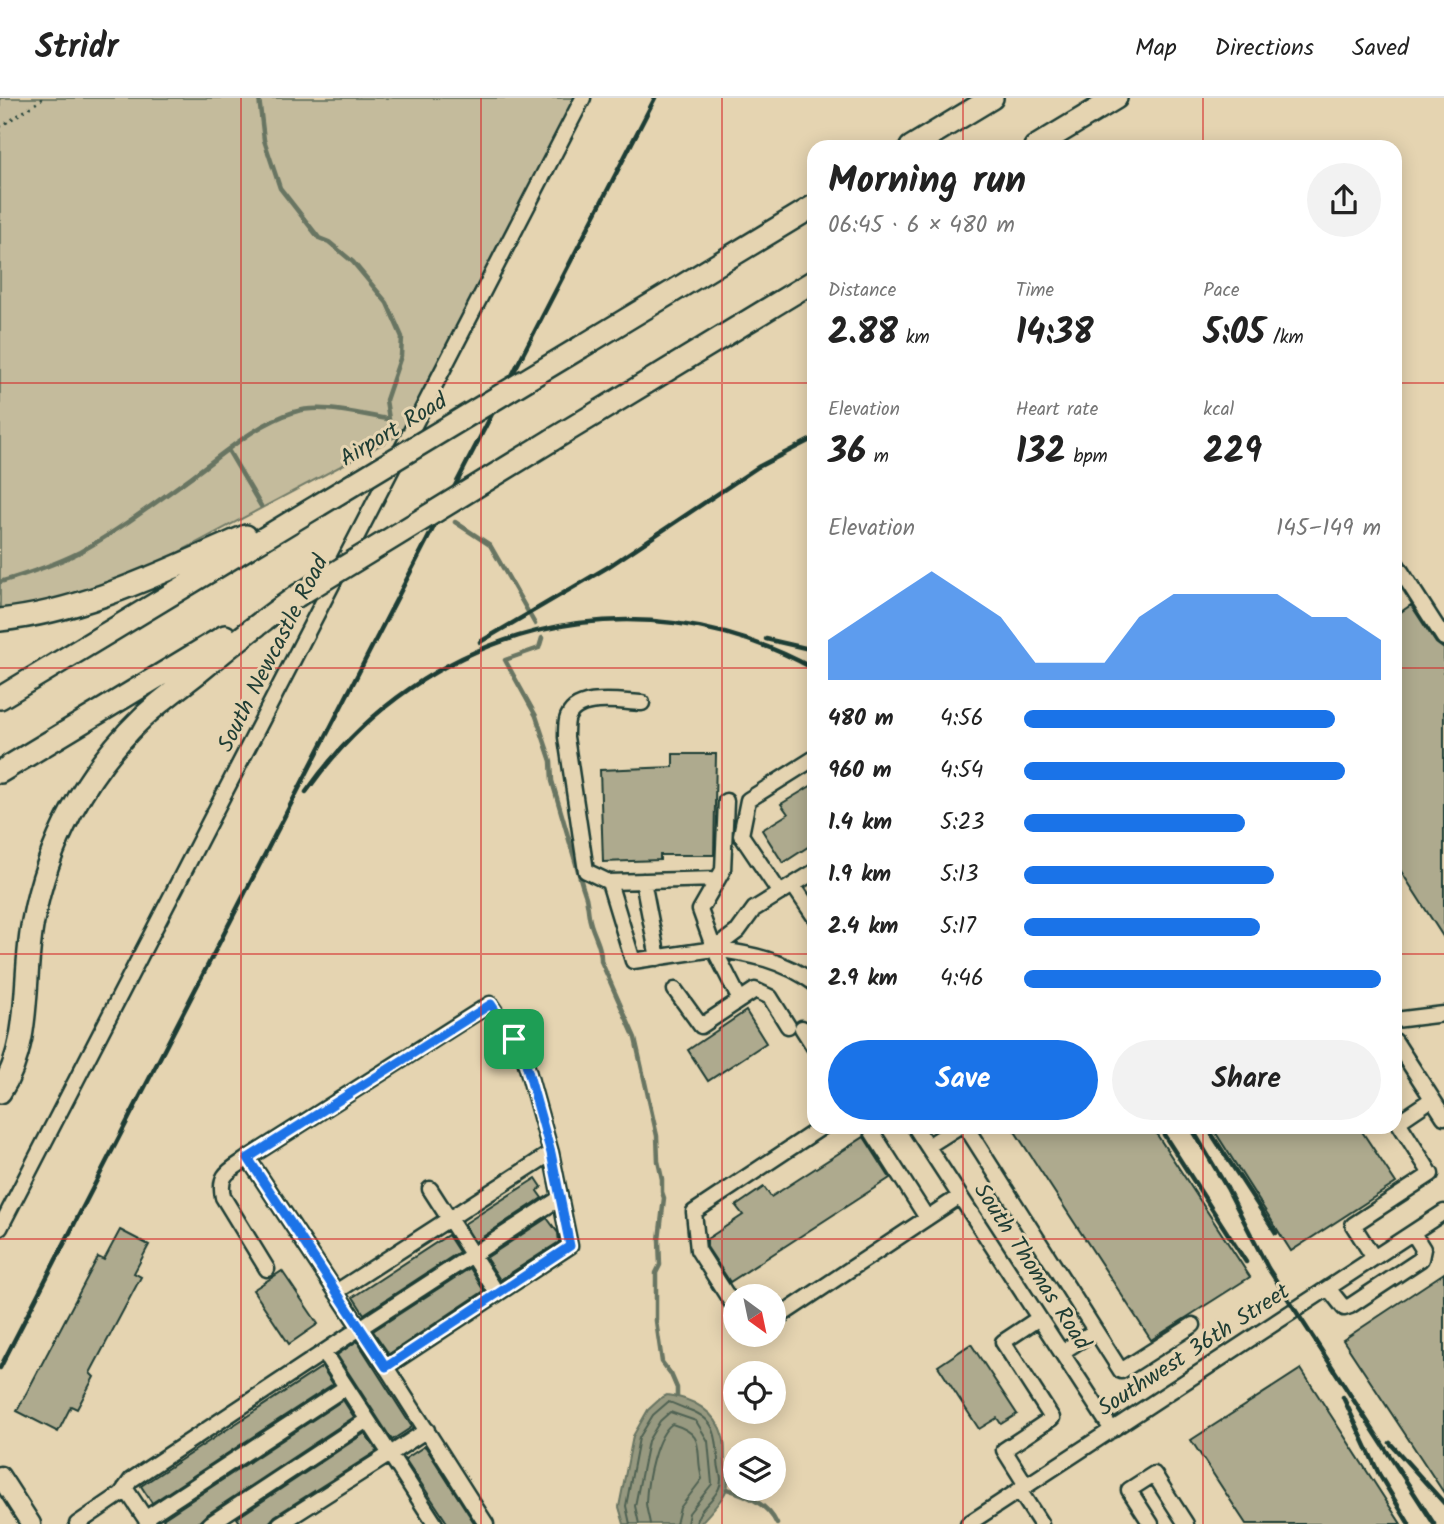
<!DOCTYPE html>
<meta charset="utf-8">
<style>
:root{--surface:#fff;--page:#f2f2f2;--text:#222;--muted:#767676;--line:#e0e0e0;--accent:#1a73e8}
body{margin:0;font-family:Kalam,sans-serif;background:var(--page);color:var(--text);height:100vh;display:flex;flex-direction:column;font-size:26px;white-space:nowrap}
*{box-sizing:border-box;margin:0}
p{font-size:23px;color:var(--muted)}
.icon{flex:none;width:38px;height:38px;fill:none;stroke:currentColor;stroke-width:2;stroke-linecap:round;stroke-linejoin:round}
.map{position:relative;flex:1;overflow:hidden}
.details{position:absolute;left:807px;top:42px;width:595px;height:994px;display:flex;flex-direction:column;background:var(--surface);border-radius:21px;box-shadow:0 4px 18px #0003}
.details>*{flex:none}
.needle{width:46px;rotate:147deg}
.controls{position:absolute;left:723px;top:1186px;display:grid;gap:14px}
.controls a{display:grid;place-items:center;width:63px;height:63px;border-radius:50%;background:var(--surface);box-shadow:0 4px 18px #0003;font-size:35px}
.pin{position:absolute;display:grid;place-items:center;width:60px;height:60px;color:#fff;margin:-30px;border-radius:14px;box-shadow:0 4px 10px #0006}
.round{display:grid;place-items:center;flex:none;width:74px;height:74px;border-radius:37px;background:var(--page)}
.overview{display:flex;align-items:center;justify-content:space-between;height:119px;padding:0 21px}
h1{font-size:38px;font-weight:700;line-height:52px}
.figures{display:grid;grid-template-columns:repeat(3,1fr);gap:10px;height:119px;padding:7px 21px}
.figures div{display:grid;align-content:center}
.figures b{font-size:35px;font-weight:700}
.figures small{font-size:19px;font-weight:400}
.figures p{font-size:19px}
.chart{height:196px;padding:14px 21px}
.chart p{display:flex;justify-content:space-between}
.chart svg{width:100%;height:126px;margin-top:7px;fill:var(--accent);opacity:.7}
.cta{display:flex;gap:14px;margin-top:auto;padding:14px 21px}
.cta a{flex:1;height:80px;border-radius:42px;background:var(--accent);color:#fff;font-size:28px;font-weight:700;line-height:80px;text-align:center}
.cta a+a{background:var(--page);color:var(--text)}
ul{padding:0 21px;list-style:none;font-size:23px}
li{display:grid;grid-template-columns:112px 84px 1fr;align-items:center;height:52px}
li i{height:18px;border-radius:9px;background:var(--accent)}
header{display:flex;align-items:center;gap:42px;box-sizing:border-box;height:98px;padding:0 35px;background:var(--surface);border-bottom:2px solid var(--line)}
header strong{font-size:33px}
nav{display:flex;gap:38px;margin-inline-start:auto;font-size:24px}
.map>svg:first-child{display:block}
.green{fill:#c4bb9c;stroke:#727c68;stroke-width:2}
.water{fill:#979980;stroke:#677462;stroke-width:2}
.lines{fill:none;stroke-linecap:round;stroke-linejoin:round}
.shore{stroke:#4f6252;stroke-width:2}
.stream{stroke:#677462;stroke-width:4.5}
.building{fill:#aeaa8e;stroke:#1f3d34;stroke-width:2}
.minor-casing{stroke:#1f3d34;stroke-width:19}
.major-casing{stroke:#1f3d34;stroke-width:23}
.highway-casing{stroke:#1f3d34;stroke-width:26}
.path{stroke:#1f3d34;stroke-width:2.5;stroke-dasharray:2 5;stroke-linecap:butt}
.minor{stroke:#e5d4b1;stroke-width:14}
.major{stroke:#e5d4b1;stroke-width:18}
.highway{stroke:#e5d4b1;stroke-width:21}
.rail{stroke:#1f3d34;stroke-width:4.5}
.highway-bridge-casing{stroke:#1f3d34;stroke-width:26;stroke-linecap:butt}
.highway-bridge{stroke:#e5d4b1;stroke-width:21}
.route-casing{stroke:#fff;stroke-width:14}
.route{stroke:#1a73e8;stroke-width:9}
.grid{fill:none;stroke:#d62828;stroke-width:2;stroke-opacity:0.55}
.labels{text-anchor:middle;stroke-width:6;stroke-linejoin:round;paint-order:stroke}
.street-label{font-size:23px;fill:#1f3d34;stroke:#e5d4b1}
</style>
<header>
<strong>Stridr</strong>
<nav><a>Map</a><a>Directions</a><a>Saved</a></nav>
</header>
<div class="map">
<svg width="1444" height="1426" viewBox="0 0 1444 1426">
<rect width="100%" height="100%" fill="#e5d4b1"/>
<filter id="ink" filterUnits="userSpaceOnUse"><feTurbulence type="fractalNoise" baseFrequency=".0143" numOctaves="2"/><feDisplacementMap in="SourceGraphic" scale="14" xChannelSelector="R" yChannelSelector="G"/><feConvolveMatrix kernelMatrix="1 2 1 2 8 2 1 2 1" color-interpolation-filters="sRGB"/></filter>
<g filter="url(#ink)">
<!-- green -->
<path class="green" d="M0,0H576L403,335L179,454C134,491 56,501 0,515Z"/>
<!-- water -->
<path class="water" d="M667,1297C692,1300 716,1313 723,1339C726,1347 724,1357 725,1365C726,1375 730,1381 727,1391C722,1404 708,1416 700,1426H624L619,1409L633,1338L648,1312L661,1300Z"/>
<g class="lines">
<!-- shore -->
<path class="shore" d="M630,1426L626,1408L639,1340L653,1317L668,1304C674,1305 678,1308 684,1310C714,1319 717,1334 718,1363C718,1373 724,1380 719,1390C714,1403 697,1411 696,1426
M639,1426L635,1408L648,1343L660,1323L670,1314L696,1323L708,1343L712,1386L689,1415L687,1426
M650,1426C649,1419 646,1411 646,1404C647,1383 655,1338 672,1326C708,1337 694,1351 702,1381L680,1410L676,1426"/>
<!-- stream -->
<path class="stream" d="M228,352L261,408
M455,424L490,447L535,526
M0,484C27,476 54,467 80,454C119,432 155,405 191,379C223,356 256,326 294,314C322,305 361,317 389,321L386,302L401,258L402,239L387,205L353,164L329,144L319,140L280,90L264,42L259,0
M542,540L539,550L505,562L536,618L551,663L552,683L583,790C588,802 587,806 589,818C591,834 602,846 601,863L635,940L657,1038L658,1063L662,1081V1094L664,1100L659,1142L660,1167L656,1175V1223L662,1264L671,1276L677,1290V1298
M727,1391C747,1397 768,1406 777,1426"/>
</g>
<!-- building -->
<path class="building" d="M1411,507L1436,545L1444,551V840L1395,764V518Z
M673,656H716L714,757H660V762L603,764L600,672L673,669Z
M814,686V745L783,765L762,732L788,716L781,706Z
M746,913L766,945L708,983L688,952Z
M1012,1029H1152L1250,1179L1151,1242Z
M1212,1029H1359L1396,1085L1291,1153Z
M864,1039L890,1080L730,1184L707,1149V1141L743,1117L736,1108L764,1089L771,1099Z
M536,1080L542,1089L537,1093L542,1100L475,1144L464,1126Z
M547,1120L558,1135L559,1144L500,1182L486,1160Z
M120,1132L149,1147L134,1175L141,1179L90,1275L94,1279L77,1311L71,1308L58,1334L17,1313L98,1159L104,1162Z
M448,1137L459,1154L364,1216L353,1199Z
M470,1170L484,1193L389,1256L373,1233Z
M282,1173L318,1226L289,1246L253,1192Z
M1444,1175V1395L1343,1242Z
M357,1243L412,1329L392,1342L337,1257Z
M971,1246L1017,1316L1001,1326L997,1320L979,1331L938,1268Z
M322,1269L333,1286L152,1405L141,1388Z
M1301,1271L1401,1426H1246L1191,1342Z
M343,1302L354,1319L205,1418L197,1426H166L163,1421Z
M365,1335L377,1353L275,1418L268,1426H241L237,1420Z
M425,1348L475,1426H448L405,1361Z"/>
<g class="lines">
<defs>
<path id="minor" d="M1395,468L1397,467L1444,540
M726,703L723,772L700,812L714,851L740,902
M718,781L609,784L633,863L714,851L738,833L754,811L814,774
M643,783L658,860
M609,784L586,773L566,639C566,634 566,627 567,622C574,595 621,604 642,605
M793,787L814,818
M780,795L741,737L748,702L813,661
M714,851C751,856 783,862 814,885
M675,892L701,928L755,892L770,899L788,928
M1395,922L1444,916
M802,930L814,949
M1395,943L1444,1019
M1398,1024L1432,1001
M869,1029L927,1120
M915,1029L1112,1332
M966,1029L1121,1273L1193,1227
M928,1048L958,1029
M248,1060C230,1073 218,1075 223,1099L267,1171
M430,1091L497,1195
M0,1130L583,0
M1374,1160L1353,1127L1431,1076L1395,1019
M1328,1190L1344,1210L1350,1208L1421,1161L1423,1151L1413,1135
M336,1194L551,1055
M735,1210L698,1152L694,1114L822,1029
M774,1222L960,1098
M1062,1254L1095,1233
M324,1255L390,1356L427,1332
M386,1269L360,1230L560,1100
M1026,1387L1004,1352L1052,1320L1003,1244L1039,1220
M125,1390L149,1426
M1019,1392L1041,1426
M146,1420L346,1289
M77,1426L121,1396L131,1382L360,1230L248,1060L490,906L523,955L551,1055L570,1148L386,1269L486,1426
M210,1426L367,1322
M280,1426L390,1356L435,1426
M968,1426L1444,1114
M1151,1426L1129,1392L1154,1376L1186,1426"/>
<path id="major" d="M0,1378L31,1426"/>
<path id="highway" d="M911,49L992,0
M1035,49L1116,0
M581,249L814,108
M552,342L814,183
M0,522C87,513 166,472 246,438
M0,600L319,407
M0,674L225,538
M0,994C33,944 22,879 33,823C47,746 86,674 142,620C160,603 181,588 200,573C231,547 263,522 297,498"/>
</defs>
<!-- minor casing -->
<use href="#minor" class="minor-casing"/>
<!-- major casing -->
<use href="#major" class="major-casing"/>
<!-- highway casing -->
<use href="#highway" class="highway-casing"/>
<!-- path -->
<path class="path" d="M0,29L44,0"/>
<!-- minor -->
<use href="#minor" class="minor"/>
<!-- major -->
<use href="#major" class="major"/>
<!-- highway -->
<use href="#highway" class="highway"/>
<!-- rail -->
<path class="rail" d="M766,541L814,552
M480,544L608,469L758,369L814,340
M306,694C423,528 634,472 814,571
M1159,1029L1246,1164
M1191,1029L1227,1090L1268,1170L1434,1426
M1207,1029L1276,1135
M0,1270L655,0
M1343,1299L1379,1376L1409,1426
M1390,1345L1444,1405"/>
<defs>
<path id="highway-bridge" d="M319,407L581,249
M297,498L552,342"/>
</defs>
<!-- highway-bridge casing -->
<use href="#highway-bridge" class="highway-bridge-casing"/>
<!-- highway-bridge -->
<use href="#highway-bridge" class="highway-bridge"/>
</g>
</g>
<g class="lines" filter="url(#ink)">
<defs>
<path id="route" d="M491,906L523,955L551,1055L570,1148L386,1269L248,1060Z"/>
</defs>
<!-- route casing -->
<use href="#route" class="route-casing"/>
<!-- route -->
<use href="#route" class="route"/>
</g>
<!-- grid -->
<path class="grid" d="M241,0V1426M481,0V1426M722,0V1426M963,0V49M1203,0V49M0,285H814M1395,285H1444M0,570H814M1395,570H1444M0,856H814M1395,856H1444M963,1029V1426M1203,1029V1426M0,1141H1444"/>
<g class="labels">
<!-- street labels -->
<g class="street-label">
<text transform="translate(393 331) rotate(-31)" y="8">Airport Road</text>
<text transform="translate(272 555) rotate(-63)" y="8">South Newcastle Road</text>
<text transform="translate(1033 1168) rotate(57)" y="8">South Thomas Road</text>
<text transform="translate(1193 1251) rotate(-33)" y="8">Southwest 36th Street</text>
</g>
</g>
</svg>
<div class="controls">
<a><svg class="needle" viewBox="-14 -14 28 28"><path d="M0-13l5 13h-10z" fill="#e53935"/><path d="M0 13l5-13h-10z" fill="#767676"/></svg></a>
<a><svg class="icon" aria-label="locate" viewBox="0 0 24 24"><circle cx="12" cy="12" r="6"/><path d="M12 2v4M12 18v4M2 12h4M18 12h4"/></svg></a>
<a><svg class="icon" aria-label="layers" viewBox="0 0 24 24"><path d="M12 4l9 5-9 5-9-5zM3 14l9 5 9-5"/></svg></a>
</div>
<div class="pin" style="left:514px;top:941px;background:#1e9e55"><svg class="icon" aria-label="arrive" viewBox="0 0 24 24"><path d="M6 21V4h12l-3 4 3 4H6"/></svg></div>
<section class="details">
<div class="overview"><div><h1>Morning run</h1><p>06:45 · 6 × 480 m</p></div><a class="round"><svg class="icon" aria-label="share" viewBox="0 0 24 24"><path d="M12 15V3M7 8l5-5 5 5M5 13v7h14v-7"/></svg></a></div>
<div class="figures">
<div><p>Distance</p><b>2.88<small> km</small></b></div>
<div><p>Time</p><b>14:38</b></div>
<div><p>Pace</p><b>5:05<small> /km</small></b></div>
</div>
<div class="figures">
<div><p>Elevation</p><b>36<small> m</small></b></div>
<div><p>Heart rate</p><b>132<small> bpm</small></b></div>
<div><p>kcal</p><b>229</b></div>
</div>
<div class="chart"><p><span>Elevation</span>145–149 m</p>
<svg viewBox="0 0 160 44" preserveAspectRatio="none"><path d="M0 44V30L10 22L20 14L30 6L40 14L50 22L60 38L70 38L80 38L90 22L100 14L110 14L120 14L130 14L140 22L150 22L160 30V44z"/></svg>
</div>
<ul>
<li><b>480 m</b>4:56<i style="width:87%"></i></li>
<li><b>960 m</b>4:54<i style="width:90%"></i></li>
<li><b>1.4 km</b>5:23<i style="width:62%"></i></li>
<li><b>1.9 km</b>5:13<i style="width:70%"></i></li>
<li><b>2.4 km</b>5:17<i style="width:66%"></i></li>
<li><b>2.9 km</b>4:46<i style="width:100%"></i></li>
</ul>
<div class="cta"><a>Save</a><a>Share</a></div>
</section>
</div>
